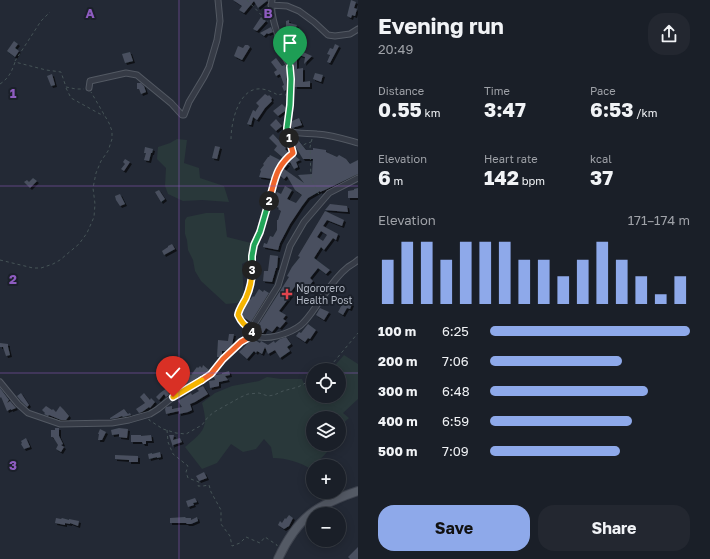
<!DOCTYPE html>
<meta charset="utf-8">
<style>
:root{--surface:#1a1f28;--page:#232730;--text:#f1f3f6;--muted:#9fa2a8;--line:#383d45;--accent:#8ea9ea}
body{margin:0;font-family:"Golos Text",sans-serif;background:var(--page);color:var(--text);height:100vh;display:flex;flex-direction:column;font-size:15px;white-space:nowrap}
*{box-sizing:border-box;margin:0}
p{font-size:13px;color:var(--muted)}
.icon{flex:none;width:22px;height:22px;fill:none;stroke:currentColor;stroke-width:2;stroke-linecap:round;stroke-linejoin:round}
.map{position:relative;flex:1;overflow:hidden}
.sheet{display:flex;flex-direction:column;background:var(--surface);width:352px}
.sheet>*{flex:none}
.buttons{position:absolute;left:306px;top:363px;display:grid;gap:8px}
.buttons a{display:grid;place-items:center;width:40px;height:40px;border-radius:50%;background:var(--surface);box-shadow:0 2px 10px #0003,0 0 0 1px var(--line);font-size:20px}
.pin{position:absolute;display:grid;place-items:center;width:34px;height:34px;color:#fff;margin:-41px -17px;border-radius:50% 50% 50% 0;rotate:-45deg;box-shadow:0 0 4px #0007}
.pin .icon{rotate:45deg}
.km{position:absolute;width:20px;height:20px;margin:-10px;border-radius:50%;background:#222;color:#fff;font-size:11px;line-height:20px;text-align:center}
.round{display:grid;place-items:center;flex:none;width:42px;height:42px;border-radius:16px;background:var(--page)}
.head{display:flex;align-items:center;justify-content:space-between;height:68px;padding:0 20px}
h1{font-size:22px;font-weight:700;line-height:30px}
.stats{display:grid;grid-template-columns:repeat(3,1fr);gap:6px;height:68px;padding:4px 20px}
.stats div{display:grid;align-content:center}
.stats b{font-size:20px;font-weight:700}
.stats small{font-size:11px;font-weight:400}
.stats p{font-size:11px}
.chart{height:112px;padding:8px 20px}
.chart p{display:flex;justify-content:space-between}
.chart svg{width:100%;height:72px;margin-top:4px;stroke:var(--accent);stroke-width:6}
.primary-button{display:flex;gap:8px;margin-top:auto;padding:8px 20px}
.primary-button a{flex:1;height:46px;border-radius:16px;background:var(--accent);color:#111;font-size:16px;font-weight:700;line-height:46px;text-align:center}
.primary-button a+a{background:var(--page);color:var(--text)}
ul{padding:0 20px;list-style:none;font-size:13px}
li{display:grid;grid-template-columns:64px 48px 1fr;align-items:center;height:30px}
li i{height:10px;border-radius:5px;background:var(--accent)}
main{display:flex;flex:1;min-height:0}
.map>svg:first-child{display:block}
.green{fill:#29383a}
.building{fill:#49505e;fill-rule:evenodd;filter:url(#shadow)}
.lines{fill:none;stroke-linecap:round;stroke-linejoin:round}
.minor-casing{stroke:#535963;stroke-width:7}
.primary-casing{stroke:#3f444f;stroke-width:10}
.path{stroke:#465457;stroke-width:1;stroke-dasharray:3 3;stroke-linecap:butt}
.minor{stroke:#363b46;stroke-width:5}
.primary{stroke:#545a65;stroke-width:8}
.split-1-casing{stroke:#fff;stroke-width:8}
.split-2-casing{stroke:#fff;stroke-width:8}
.split-3-casing{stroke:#fff;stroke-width:8}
.split-4-casing{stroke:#fff;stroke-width:8}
.split-5-casing{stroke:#fff;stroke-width:8}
.split-6-casing{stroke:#fff;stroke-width:8}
.split-1{stroke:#22a559;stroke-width:5}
.split-2{stroke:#f0652b;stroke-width:5}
.split-3{stroke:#22a559;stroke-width:5}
.split-4{stroke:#f5b400;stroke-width:5}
.split-5{stroke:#f0652b;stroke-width:5}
.split-6{stroke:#f5b400;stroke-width:5}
.grid{fill:none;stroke:#8e5cc0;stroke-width:1;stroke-opacity:0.55}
.health-dot{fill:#e0444e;stroke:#1b202a;stroke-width:1.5}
.labels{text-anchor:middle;stroke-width:4;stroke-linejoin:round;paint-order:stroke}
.poi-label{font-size:10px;fill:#b0b6c2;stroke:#1b202a;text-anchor:start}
.grid-label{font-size:13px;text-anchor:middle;font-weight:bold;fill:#8e5cc0;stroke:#1b202a;stroke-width:4;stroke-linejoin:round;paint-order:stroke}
</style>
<main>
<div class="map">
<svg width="358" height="559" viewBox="0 0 358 559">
<defs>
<filter id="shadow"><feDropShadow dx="2" dy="2" stdDeviation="0" flood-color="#0009"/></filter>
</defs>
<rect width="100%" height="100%" fill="#232935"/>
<!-- green -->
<path class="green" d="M177,139L187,140L184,163L199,168L200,178L224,186L229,202L202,200L183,201L168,194L165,186L166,168L157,159L158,147L170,143Z
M206,213H224L227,237L251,243L249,260L242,264L244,298L237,303L226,304L201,281L195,271L193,260L188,250L187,240L185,234V220L187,217Z
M344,355L358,364V399L343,413L349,418L339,427V418H313V444H325L324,445L328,451L311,469C299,462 287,458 273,458L271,447L264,439L256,449L243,452L231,444L217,463L202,469L185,447C204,431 209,428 202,403L215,393L232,386L259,381L267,377L281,379H302L305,386L313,384V396H339V370H331Z"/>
<!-- building -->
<path class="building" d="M233,0H268L258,8L254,1L244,13L239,10L242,6Z
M351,0L356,2L354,8L357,9L355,16L352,15L351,18L347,16Z
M261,17L266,21L257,31L253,29Z
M289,20V23L297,25L295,29L289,28L290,36L289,37L291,39L293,48L295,44H296L302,49L303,52L312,56L304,64L305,57L299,55L297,59V69L303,68V82L310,81V87H295V69L289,57V53L288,54L283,37V31L286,30V21Z
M271,27L273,32L268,34L267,33L264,36L260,33Z
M14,41L18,44L15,48L19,51L15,57L7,51Z
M335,44L339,46L330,63L327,62L330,55L327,54L330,48L333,49Z
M245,45H248L250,47L242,60L234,56L238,46L243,48Z
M130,52L133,61L125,63L122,54Z
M276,58L282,66L285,65L287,70L286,90L284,91L282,86L284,85L280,74L276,76L274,72L277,70L271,62Z
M315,73L323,75L321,82L313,79Z
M52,74L55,85L51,86L47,76Z
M137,83H141L144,86L146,92L141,94L139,89H137Z
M265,94L268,96L269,95L272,98L271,100L272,101L265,108L257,120L253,117L251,125L247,124L253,110L255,111V112L259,106L256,103Z
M282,104L286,108L285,111L278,116L273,111Z
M299,118L302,125L292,128V121Z
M276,119L282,126L276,131L270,125Z
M273,134L286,148L285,149L291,155L293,154L300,160L296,162L298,167L294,169L290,162L289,163L274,150L277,146L269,138Z
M298,140L306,150H313V148L326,150V152L337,157L339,155L346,159L350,164L358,160V174L327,189L320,192V191L308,198L302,206L290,224L280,243L278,250L263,247L264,243L267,244L270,236L273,237L277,230V220H278L281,211L278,209L279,208L275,206L277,202L273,200L277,192L281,194L285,186L292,190L287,199L296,203L302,195L295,190L287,176L284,179L275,171L273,179L259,177L261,171L260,170L264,165L263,164L268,157H269L270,155L288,164L284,169L304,183L298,175L312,174L313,159H303L293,143Z
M215,146L220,147L217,159L212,158Z
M145,147L153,149L152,153H151L149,161L144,160L146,153H144Z
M125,159L130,162L124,171L121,169L125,164L123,162Z
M33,178L37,181L30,188L24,182L27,180L29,182Z
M358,188V198H348V191L354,190V189Z
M159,190L165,199L161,202L155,192Z
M120,194L125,204L120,206L116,200L115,196Z
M330,204L347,206L348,212L325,210Z
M325,211L344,220L342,226L327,220L323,226L338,234L336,240L333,238L324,250L321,247L314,258L330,270L326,274L318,268L310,278L313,281L305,291L296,285L290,293L292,294L279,311L286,315L283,319L286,321L280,328L277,326L272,332L266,328L263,333L258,332L261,326L259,324L289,277L287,276L292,267L300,257L298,256ZM321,231L327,235L323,241L317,237Z
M172,244L175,249L164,255L162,251L168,247V246Z
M270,255L278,256L277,268H276L272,282L263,281L264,271H268Z
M259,289L263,292L264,290L269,293L251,322L240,315L245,309L242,307L248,299L250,300L253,296L254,297Z
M345,299L352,304L350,309L347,308L343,315L338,312Z
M320,308L329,312L324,320L316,315Z
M308,324L316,330L310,339L308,338L305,342L296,336L299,332L301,333Z
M229,334H234L232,345L225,351H222V355L219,357H217L218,340L228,341Z
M286,337L291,344L287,347L290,351L280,358L275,350L268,354L265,347L262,354L257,351L256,353L254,351L247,359L239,352L248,343L253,339L260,343L261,341L268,345L274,341L275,343L280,339Z
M0,343L8,344V347L10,355L6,356L3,347H0Z
M203,365L209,370L207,372L182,387L176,380L169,386L167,384L169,395L166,397L164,394L159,400L156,397L160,393L167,388L163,383L176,372L183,379L189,373L191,375L197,367L198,368L200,366L202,368Z
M229,371L230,375L225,376L228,380L219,382V386L210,388L209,381L215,380L214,377L215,375L222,374V373Z
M203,386L208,394L195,402L190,404L192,410L188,412L179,414V411L166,414L165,409L166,407L172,406V409L182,407L178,401L191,393L192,395L199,391L197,389Z
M0,388L9,400L7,403L10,401L16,408L11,410V409L7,411L2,399L1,397L0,398Z
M21,393L29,405L27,407L21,401L17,396Z
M144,393L150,400L151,398L155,402L150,408L149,407L142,412L139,413L136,409L145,403L140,397Z
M46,406L52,410L53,409L56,412L60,406L64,410L69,416L66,420H61L49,415L48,416L44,414L45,413L42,410Z
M124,409L128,414L130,413L131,415L123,417L122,416L117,418L110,419V418Z
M55,428H59V436L63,444L61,445L64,447L61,452L56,449L58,445L53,437H51V430H55Z
M119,428L128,429L127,438L119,437V434L112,435L111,430Z
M100,429L106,432L102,440H98L99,434H98Z
M131,435H141V436L151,435L152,441H146V444H143L142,442H131Z
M169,435H174L173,440L180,438L182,442L173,445V447Z
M26,438L30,447L24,449L21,444L22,443L21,441Z
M160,452L161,457L157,458V457L149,459L148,454L152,453V454Z
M115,455L138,456V462H129V460L115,459Z
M204,472L207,478L199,481L196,476Z
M195,498L197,502L193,503L194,505L188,507L186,501Z
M289,515L293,518L289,526L284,529L278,525L280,521L282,523L285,518L286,519Z
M185,517L186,518H191V520L197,517L198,521L191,524H187L186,523H170V518Z
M56,518L61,519L62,518L69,520V519L79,521L78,526L70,523V524L65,523V525L55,523Z
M358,547V559H350L348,557Z"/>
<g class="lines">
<defs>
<path id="minor" d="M272,0C269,15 280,40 284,55C286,60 290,64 291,70L290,105L287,128L288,131C297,134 307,133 317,134C332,135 344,139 358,143
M271,5L287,6L299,11L314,22L328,35L335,36L350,34L358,29
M89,88L90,81L126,73L137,75L143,80L171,103L182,115H184L189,102L204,77L209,67L217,40L220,21L218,0
M253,334C264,343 291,333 301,325C310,317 315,307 322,298C328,289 339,274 348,267C351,265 355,263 358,260
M0,382L18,404L28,413L60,424L112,423L129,420L150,414L158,409L173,397L211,374L223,359L241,342L249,338L253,334L251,329L278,286L290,246L304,222L329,193L358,178"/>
<path id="primary" d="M278,559C297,518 316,505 358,491"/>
</defs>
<!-- minor casing -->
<use href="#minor" class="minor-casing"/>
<!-- primary casing -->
<use href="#primary" class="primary-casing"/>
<!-- path -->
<path class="path" d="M247,0L268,22
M15,61L41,21L50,12
M0,84C9,78 12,71 15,62L46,70L61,72L66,87L76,89H84
M66,88L71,98L100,114L104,115
M288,136L292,152
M231,139C231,123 238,91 257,89C265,88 272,92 278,95L282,94L286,95
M312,139L310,147L311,178L320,197
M0,260L33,268H41L53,264L60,260L79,244L87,233L94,217L95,204L93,188L96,173L101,161L108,151L112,139V131L109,123L91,92
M247,327C242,324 238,319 238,313L249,292L252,281V256L254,245L263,219L275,175L279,167L285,159L305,144L311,142
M325,370L333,363L358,333
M149,419V420L163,429L176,433L186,434L202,425L208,417L214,412L241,397L248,394L259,393L268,396L274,395L283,391L298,387L313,379
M167,430L168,442L173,454L188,466L186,472L188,478L199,482L198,486H203L209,485L211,492L221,510V524L230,536L232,546L240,543L246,537L260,543L265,537L277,545V546"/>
<!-- minor -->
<use href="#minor" class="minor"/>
<!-- primary -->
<use href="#primary" class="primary"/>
</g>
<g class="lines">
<defs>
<path id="split-1" d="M289,138L287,128L290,105L291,79L290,67"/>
<path id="split-2" d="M269,201C275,181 275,167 293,153L289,138"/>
<path id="split-3" d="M252,270V256L254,245L260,232L269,201"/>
<path id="split-4" d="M252,270C252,280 250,289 246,298C243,304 239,309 238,315C241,322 244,326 251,329L252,332"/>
<path id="split-5" d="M202,380L211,374L223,359L241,342L248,338L253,334L252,332"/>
<path id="split-6" d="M173,397L202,380"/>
</defs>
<!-- split-1 casing -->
<use href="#split-1" class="split-1-casing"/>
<!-- split-2 casing -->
<use href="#split-2" class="split-2-casing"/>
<!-- split-3 casing -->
<use href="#split-3" class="split-3-casing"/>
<!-- split-4 casing -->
<use href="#split-4" class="split-4-casing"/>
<!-- split-5 casing -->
<use href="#split-5" class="split-5-casing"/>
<!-- split-6 casing -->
<use href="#split-6" class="split-6-casing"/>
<!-- split-1 -->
<use href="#split-1" class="split-1"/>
<!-- split-2 -->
<use href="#split-2" class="split-2"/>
<!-- split-3 -->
<use href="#split-3" class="split-3"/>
<!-- split-4 -->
<use href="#split-4" class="split-4"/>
<!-- split-5 -->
<use href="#split-5" class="split-5"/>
<!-- split-6 -->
<use href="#split-6" class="split-6"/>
</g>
<!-- grid -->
<path class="grid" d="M179,0V559M0,186H358M0,373H313M339,373H358"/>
<!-- markers -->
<path class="health-dot" d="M285 288h4v4h4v4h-4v4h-4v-4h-4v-4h4z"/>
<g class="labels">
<!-- poi labels -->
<g class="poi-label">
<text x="296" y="292">Ngororero<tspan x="296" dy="12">Health Post</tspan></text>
</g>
</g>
<g class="grid-label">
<text x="90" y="18">A</text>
<text x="268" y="18">B</text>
<text x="13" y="98">1</text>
<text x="13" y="284">2</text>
<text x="13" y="470">3</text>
</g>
</svg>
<div class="buttons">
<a><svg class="icon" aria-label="locate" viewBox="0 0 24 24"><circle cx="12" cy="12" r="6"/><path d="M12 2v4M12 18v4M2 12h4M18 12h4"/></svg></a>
<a><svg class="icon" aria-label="layers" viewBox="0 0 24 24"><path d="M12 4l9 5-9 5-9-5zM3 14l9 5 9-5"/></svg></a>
<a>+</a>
<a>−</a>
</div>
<div class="pin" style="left:290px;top:67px;background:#1e9e55"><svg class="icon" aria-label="arrive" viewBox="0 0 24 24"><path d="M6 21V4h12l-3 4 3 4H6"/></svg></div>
<div class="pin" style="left:173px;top:397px;background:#d93025"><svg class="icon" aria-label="check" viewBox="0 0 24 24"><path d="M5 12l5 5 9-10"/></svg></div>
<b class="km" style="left:289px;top:138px">1</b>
<b class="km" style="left:269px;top:201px">2</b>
<b class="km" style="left:252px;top:270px">3</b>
<b class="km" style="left:252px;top:332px">4</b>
</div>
<section class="sheet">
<div class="head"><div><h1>Evening run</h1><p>20:49</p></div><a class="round"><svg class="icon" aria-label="share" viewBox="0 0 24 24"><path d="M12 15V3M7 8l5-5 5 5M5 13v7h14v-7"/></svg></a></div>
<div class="stats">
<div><p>Distance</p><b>0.55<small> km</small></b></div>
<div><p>Time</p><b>3:47</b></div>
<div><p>Pace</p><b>6:53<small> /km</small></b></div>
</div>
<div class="stats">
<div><p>Elevation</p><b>6<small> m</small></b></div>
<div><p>Heart rate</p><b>142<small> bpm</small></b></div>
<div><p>kcal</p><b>37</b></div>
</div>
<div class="chart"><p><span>Elevation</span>171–174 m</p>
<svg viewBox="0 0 160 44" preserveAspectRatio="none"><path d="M5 44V17M15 44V6M25 44V6M35 44V17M45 44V6M55 44V6M65 44V6M75 44V17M85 44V17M95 44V27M105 44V17M115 44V6M125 44V17M135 44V27M145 44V38M155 44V27"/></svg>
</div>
<ul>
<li><b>100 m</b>6:25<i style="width:100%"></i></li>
<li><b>200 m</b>7:06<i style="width:66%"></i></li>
<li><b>300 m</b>6:48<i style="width:79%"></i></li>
<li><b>400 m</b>6:59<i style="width:71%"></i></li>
<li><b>500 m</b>7:09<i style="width:65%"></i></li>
</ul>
<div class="primary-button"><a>Save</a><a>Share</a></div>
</section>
</main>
